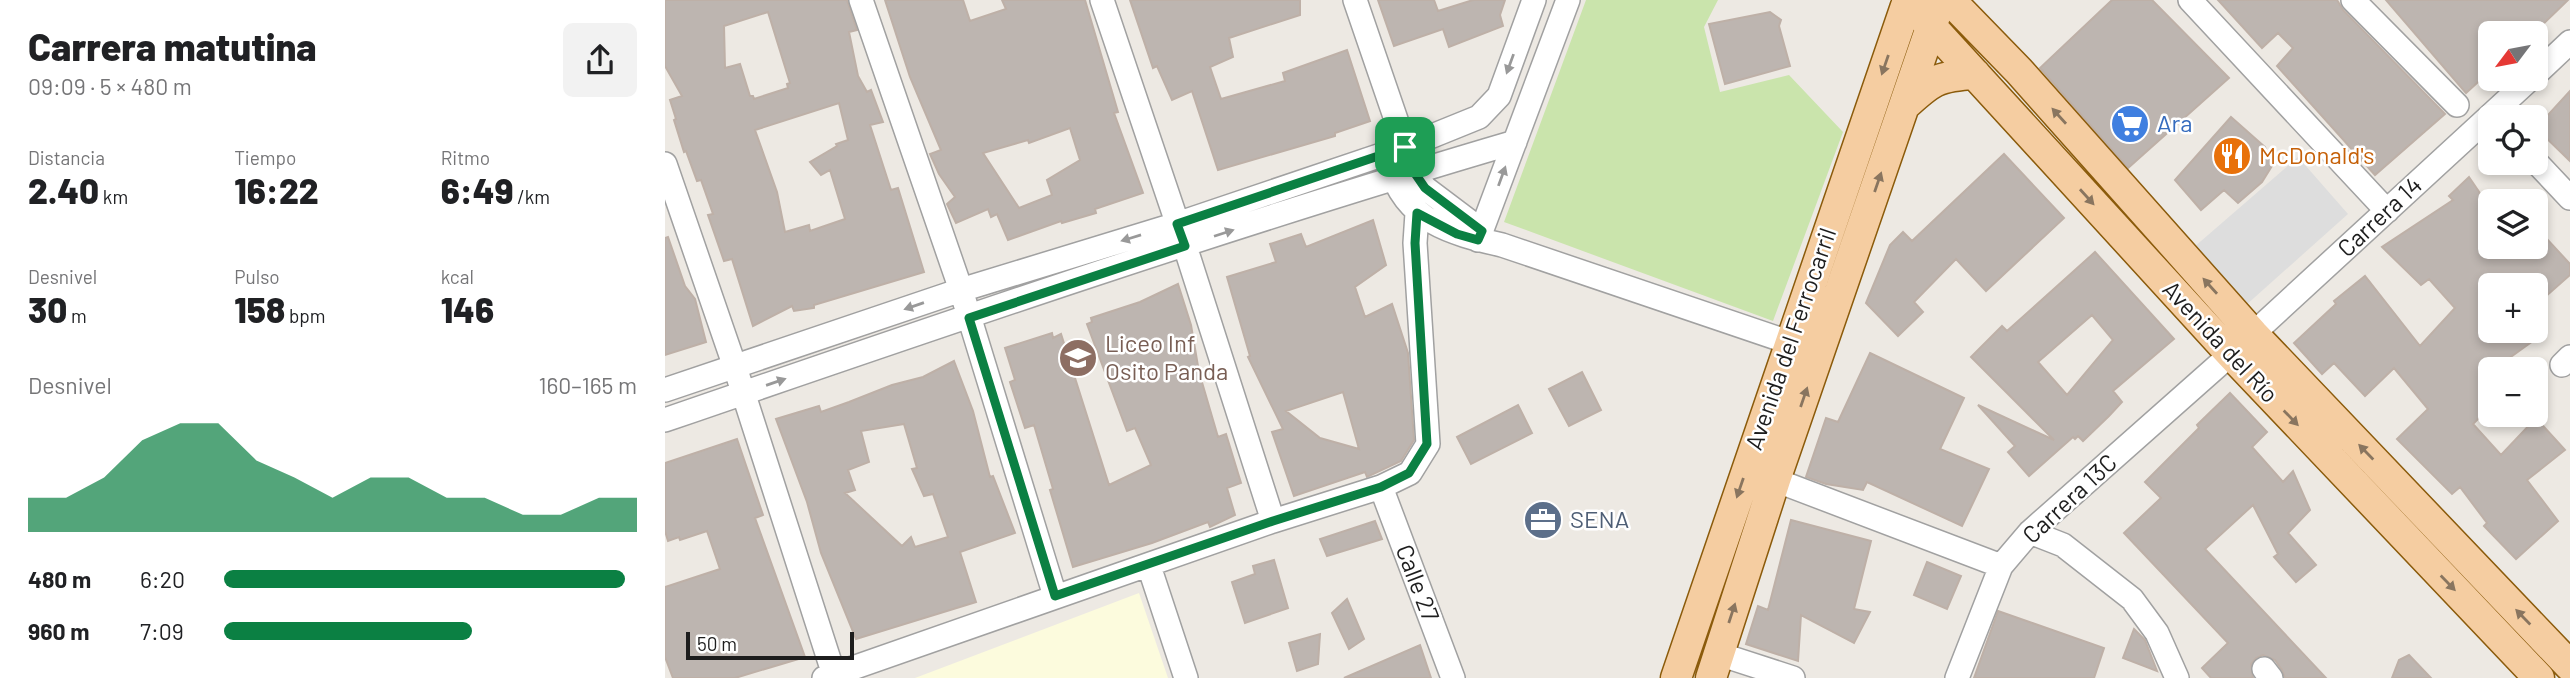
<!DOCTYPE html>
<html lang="es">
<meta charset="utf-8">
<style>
:root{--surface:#fff;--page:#f2f2f2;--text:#202124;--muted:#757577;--accent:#0b8043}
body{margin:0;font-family:Barlow,sans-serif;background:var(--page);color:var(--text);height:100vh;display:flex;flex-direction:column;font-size:26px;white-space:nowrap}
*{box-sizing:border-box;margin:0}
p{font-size:23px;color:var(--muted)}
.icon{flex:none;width:38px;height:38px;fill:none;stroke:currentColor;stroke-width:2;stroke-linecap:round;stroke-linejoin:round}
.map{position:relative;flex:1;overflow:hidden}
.details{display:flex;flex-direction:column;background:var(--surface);width:665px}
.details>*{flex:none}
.needle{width:46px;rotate:238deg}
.fabs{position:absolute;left:1813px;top:21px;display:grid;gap:14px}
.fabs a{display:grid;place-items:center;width:70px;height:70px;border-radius:10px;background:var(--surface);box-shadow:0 4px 10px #0003;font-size:35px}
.scale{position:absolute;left:21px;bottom:18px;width:168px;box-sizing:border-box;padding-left:7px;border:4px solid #1d1d1d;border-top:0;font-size:19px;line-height:24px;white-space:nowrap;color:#1d1d1d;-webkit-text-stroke:5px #fff;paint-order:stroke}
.pin{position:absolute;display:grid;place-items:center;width:60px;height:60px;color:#fff;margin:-30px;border-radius:14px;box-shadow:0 4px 10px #0006}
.round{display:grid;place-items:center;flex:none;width:74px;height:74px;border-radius:10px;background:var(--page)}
.summary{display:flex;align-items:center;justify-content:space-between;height:119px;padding:0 28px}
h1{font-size:38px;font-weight:800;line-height:52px}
.metrics{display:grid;grid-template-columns:repeat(3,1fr);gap:10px;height:119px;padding:7px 28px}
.metrics div{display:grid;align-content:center}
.metrics b{font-size:35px;font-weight:800}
.metrics small{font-size:19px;font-weight:400}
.metrics p{font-size:19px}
.chart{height:196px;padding:14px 28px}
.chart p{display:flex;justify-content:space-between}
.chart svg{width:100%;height:126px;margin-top:7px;fill:var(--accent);opacity:.7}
ul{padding:0 28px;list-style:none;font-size:23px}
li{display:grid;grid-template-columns:112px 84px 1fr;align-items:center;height:52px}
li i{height:18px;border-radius:9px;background:var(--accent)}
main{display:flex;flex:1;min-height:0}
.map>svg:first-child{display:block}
.education{fill:#fcfbdd}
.grass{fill:#cae4ac}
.parking{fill:#ddd}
.building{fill:#bdb5b0;stroke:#beb0a7;stroke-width:2;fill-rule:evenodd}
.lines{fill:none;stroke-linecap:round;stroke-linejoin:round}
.minor-casing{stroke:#a1a1a1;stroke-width:26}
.major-casing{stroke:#8b5b0b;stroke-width:33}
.minor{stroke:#fff;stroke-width:23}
.major{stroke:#f5cda1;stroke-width:30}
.oneway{fill:#999}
.oneway2{fill:#89755f}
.route-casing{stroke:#fff;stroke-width:14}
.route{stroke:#0b8043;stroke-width:9}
.labels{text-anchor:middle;stroke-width:5;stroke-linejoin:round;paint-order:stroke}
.shop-label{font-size:24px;fill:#366cbe;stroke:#fff;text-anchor:start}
.food-label{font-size:24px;fill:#c56008;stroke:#fff;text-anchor:start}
.street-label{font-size:24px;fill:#1d1d1d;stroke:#fff}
.education-label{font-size:24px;fill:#785e54;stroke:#fff;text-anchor:start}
.service-label{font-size:24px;fill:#4e5e75;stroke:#fff;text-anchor:start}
</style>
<main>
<section class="details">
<div class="summary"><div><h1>Carrera matutina</h1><p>09:09 · 5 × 480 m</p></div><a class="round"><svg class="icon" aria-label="share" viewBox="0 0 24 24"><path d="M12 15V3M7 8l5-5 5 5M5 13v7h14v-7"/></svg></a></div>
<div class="metrics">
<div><p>Distancia</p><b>2.40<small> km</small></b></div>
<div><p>Tiempo</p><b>16:22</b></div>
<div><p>Ritmo</p><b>6:49<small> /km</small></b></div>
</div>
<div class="metrics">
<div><p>Desnivel</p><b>30<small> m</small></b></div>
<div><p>Pulso</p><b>158<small> bpm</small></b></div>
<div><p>kcal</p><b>146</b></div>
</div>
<div class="chart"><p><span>Desnivel</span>160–165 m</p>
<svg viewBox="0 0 160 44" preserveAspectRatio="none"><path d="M0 44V32L10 32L20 25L30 12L40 6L50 6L60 19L70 25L80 32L90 25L100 25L110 32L120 32L130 38L140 38L150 32L160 32V44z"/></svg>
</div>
<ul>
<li><b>480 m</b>6:20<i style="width:97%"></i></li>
<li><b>960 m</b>7:09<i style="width:60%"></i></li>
</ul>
</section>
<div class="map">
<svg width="1905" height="678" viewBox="0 0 1905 678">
<rect width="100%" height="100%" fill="#ede9e3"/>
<!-- education -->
<path class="education" d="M474,593L503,678H250Z"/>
<!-- grass -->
<path class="grass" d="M921,0H1053L1039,27L1055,92L1124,75L1178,132L1108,321L839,222Z"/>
<!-- parking -->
<path class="parking" d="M1633,157L1683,214L1580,306L1528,248Z"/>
<!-- building -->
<path class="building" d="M0,0H182L192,30L184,32L193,76L202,92L206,90L218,122L205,125L226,190L233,188L259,272L149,305V308L129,311L127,306L88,326L67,259L59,261L43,215L48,214L36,180L32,181L21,151L19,152L9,120L11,119L5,100L17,96L0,66ZM103,12L125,83L122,84L123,88L89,99L88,96H85L75,64L60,68L59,26ZM174,103L183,140L171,144L172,146L145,162L156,175L165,170L180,219L145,231L144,225L120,232L112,192L90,130Z
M220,0H298L305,21L341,9L337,0H420L453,112L449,113L478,193L430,209L431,213L397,223L396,221L343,240L332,214L326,217L323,209L291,223L282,204L290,197L274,174L265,154L276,150L245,77ZM405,128L415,160L382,180L387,195L354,208L318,153L363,140L364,143Z
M465,0H635V15L564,38L568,57L545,67L556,99L620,81L618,73L682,50L705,121L670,133V136L553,170L527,91L507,100L492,66L488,68Z
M713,0H769L773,11L808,0H840L835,15L838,26L784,47L778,29L729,46Z
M1447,0H1487L1564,78L1463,168L1375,68Z
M1553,0H1672L1678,10L1780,114L1710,175L1612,66L1628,48L1613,33L1597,48Z
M1721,0H1903L1869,33H1825V71L1801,93Z
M1105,12L1116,20L1114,26L1125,66L1060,84L1044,24Z
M1905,91V161L1871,128Z
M1566,117L1600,147L1607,166L1597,182L1573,203L1559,190L1536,210L1510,180Z
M1339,154L1399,218L1321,291L1291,259L1249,302L1258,312L1233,336L1201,303L1225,245L1238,232L1247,241Z
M1804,177L1821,202H1825V247H1871V227L1905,264V275L1871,305V285H1825V331H1856L1868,341L1829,369H1825V407L1808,424L1836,455L1871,418L1900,450L1862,480L1893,521L1851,559L1819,526L1822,523L1795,487L1787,494L1732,439L1763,409L1729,368L1700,396L1669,363L1657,374L1629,343L1671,304L1669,301L1700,276L1755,346L1790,308L1764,279L1756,285L1717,247L1788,200L1784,196Z
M708,220L721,265L690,287L700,317L727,304L743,353L749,440L736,461L702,477L700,472L629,496L607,432L618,429L583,357L585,356L562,277L611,262L605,244L636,234L641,247ZM678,392L694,449L655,438L621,411Z
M3,237L20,286L30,299L41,342L0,355V238Z
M1430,252L1509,339L1448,391L1457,402L1444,416L1418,441L1413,436L1410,439L1408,437L1364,476L1343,452L1350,446L1313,405L1389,440L1306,357L1337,326L1342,331ZM1427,315L1448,340L1402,395L1373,362Z
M513,284L526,325L534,372L553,437L561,434L576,483L562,488L570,515L545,527L543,522L487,543L408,567L385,490L388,489L369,425L360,428L345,382L350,380L340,348L387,333L388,338L396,334L444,485L486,465L470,428L462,431L422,324L427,322L426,318L475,302Z
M1205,353L1299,398L1275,449L1324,469L1297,526L1202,482L1198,490L1161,484L1141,477L1161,418L1173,422Z
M289,361L308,411L325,477L328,476L350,533L295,552L311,602L191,639L156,553L142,502L111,419L154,406L156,412L184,402L227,385L258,377ZM239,424L252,468L247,469L259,496L268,494L283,537L250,547L246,537L237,546L180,493L190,490L183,470L204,462L196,431Z
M917,372L936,410L904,426L884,389Z
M1565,393L1602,432L1587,447L1618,482L1628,471L1645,510L1623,533L1651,565L1631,582L1609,557L1613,554L1588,505L1540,549L1661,678H1620L1617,670L1610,660L1598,655L1591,658L1586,664L1588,678H1546L1537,668L1563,643L1459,533L1496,498L1480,482L1534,428L1532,425Z
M853,405L867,433L806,464L792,437Z
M72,439L98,515L90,518L140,657L70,678H8L0,657V587L55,569L42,531L15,540L14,537L3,541L0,531V463Z
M1126,520L1206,541L1189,609L1205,612L1189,643L1136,615L1133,661L1081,644L1093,606L1103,610Z
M710,521L717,539L662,556L655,539Z
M609,560L623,608L580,623L567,582L590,574L588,566Z
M1262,562L1296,576L1282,609L1249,595Z
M682,599L699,639L684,649L667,613Z
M1333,611L1439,648L1429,678H1309Z
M1469,629L1480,640L1492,671L1458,658Z
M655,634L653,664L632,671L624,643Z
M755,645L766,678H679Z
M1744,655L1766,678H1727L1734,660Z"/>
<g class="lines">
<defs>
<path id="minor" d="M196,0L296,290L390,596
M437,0L520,246L608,521
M690,0L749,172L760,188L817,231
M1525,0L1722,211
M1688,0L1792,105
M1871,74L1905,42
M1871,162L1905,198
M0,164L70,367L169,675
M724,165C741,222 785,233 837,245L1141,348
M813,240L903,0
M1897,365L1905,357
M0,390L296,290L512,224L740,147L814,117L834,96L869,0
M0,420C282,323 564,226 850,142
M1110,480L1336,566
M716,487L788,678
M1365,532L1398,545L1467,599L1492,633L1512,678
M484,566L521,678
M1054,654L1128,678
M1599,669L1606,678
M159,678L608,521L716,487L745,473L763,444L750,243L752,213
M1292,678L1336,566L1365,532L1566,354L1865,79"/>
<path id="major" d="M1242,0L1566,354L1874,678
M1285,0L1354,71L1588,334L1905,666
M1239,106C1266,81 1272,76 1310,74
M1011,678L1243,0
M1046,678L1110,480L1272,10"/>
</defs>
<!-- minor casing -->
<use href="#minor" class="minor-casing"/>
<!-- major casing -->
<use href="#major" class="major-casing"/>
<!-- minor -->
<use href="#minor" class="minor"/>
<!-- major -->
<use href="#major" class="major"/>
</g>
<!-- one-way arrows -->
<defs><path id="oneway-solid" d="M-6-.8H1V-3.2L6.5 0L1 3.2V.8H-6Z" transform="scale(1.75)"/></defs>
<g class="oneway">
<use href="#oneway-solid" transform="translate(845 64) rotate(110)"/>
<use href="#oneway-solid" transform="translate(837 176) rotate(-70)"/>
<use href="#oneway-solid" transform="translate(559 233) rotate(-18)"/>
<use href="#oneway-solid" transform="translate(466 238) rotate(163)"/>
<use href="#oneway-solid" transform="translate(249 306) rotate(161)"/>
<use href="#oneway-solid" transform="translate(111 382) rotate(-19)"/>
</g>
<g class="oneway2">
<use href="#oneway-solid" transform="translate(1220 65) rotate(109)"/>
<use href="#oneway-solid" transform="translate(1394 116) rotate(-132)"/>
<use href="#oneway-solid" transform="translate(1213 182) rotate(-71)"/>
<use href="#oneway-solid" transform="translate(1422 197) rotate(48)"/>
<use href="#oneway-solid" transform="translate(1545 286) rotate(-132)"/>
<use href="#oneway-solid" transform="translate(1139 397) rotate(-71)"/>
<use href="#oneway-solid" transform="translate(1626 418) rotate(46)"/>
<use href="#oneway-solid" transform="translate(1701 452) rotate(-134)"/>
<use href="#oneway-solid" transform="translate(1075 488) rotate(109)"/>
<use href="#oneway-solid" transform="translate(1783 583) rotate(46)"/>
<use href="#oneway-solid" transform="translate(1067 613) rotate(-72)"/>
<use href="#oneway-solid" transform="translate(1858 617) rotate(-134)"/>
</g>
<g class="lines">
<defs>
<path id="route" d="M740,147L749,172L760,188L817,231L813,240L792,234L752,213L750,243L762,444L744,473L716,487L608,521L390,596L304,318L520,246L512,224Z"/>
</defs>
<!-- route casing -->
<use href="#route" class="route-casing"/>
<!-- route -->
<use href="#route" class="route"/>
</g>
<!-- icons -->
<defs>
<symbol id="supermarket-disc" viewBox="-11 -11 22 22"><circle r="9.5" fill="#3f7fe0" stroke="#fff"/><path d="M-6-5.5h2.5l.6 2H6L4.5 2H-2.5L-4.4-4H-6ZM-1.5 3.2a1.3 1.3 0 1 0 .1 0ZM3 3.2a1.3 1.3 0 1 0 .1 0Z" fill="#fff"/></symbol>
<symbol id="restaurant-disc" viewBox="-11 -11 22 22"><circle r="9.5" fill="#e8710a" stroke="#fff"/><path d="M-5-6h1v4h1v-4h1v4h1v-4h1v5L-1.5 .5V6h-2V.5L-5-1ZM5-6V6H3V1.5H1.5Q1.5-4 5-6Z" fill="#fff"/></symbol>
<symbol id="school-disc" viewBox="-11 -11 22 22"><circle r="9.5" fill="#8d6e63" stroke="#fff"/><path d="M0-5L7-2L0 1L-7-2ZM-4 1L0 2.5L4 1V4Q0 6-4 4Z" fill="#fff"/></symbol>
<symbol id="office-disc" viewBox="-11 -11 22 22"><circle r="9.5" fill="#5c6f8a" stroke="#fff"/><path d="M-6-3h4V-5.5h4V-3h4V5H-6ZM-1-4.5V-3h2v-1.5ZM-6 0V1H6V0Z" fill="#fff"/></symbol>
</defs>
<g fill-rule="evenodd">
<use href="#supermarket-disc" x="1443" y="102" width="44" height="44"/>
<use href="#restaurant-disc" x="1545" y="134" width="44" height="44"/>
<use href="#school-disc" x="391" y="336" width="44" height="44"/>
<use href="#office-disc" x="856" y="498" width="44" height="44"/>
</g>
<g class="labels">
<!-- shop labels -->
<g class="shop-label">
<text x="1492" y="132">Ara</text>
</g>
<!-- food labels -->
<g class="food-label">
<text x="1594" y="164">McDonald's</text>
</g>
<!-- street labels -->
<g class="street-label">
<text transform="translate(1715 217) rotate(-43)" y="8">Carrera 14</text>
<text transform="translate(1126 339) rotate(-71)" y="8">Avenida del Ferrocarril</text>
<text transform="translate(1555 342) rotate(47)" y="8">Avenida del Río</text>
<text transform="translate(1405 499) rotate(-43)" y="8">Carrera 13C</text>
<text transform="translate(752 583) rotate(69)" y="8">Calle 27</text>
</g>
<!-- education labels -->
<g class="education-label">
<text x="440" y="352">Liceo Inf<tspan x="440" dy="28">Osito Panda</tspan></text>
</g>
<!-- service labels -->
<g class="service-label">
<text x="905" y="528">SENA</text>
</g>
</g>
</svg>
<div class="fabs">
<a><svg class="needle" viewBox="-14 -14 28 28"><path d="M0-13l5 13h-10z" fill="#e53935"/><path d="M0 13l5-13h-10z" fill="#757577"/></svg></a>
<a><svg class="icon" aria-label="locate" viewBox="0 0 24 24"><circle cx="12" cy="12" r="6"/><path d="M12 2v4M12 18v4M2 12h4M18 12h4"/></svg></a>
<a><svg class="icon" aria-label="layers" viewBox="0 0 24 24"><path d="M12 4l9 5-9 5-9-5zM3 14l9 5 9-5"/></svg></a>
<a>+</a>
<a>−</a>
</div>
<div class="scale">50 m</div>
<div class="pin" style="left:740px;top:147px;background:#1e9e55"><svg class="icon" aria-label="arrive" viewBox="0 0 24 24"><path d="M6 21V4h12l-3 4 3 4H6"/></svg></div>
</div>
</main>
